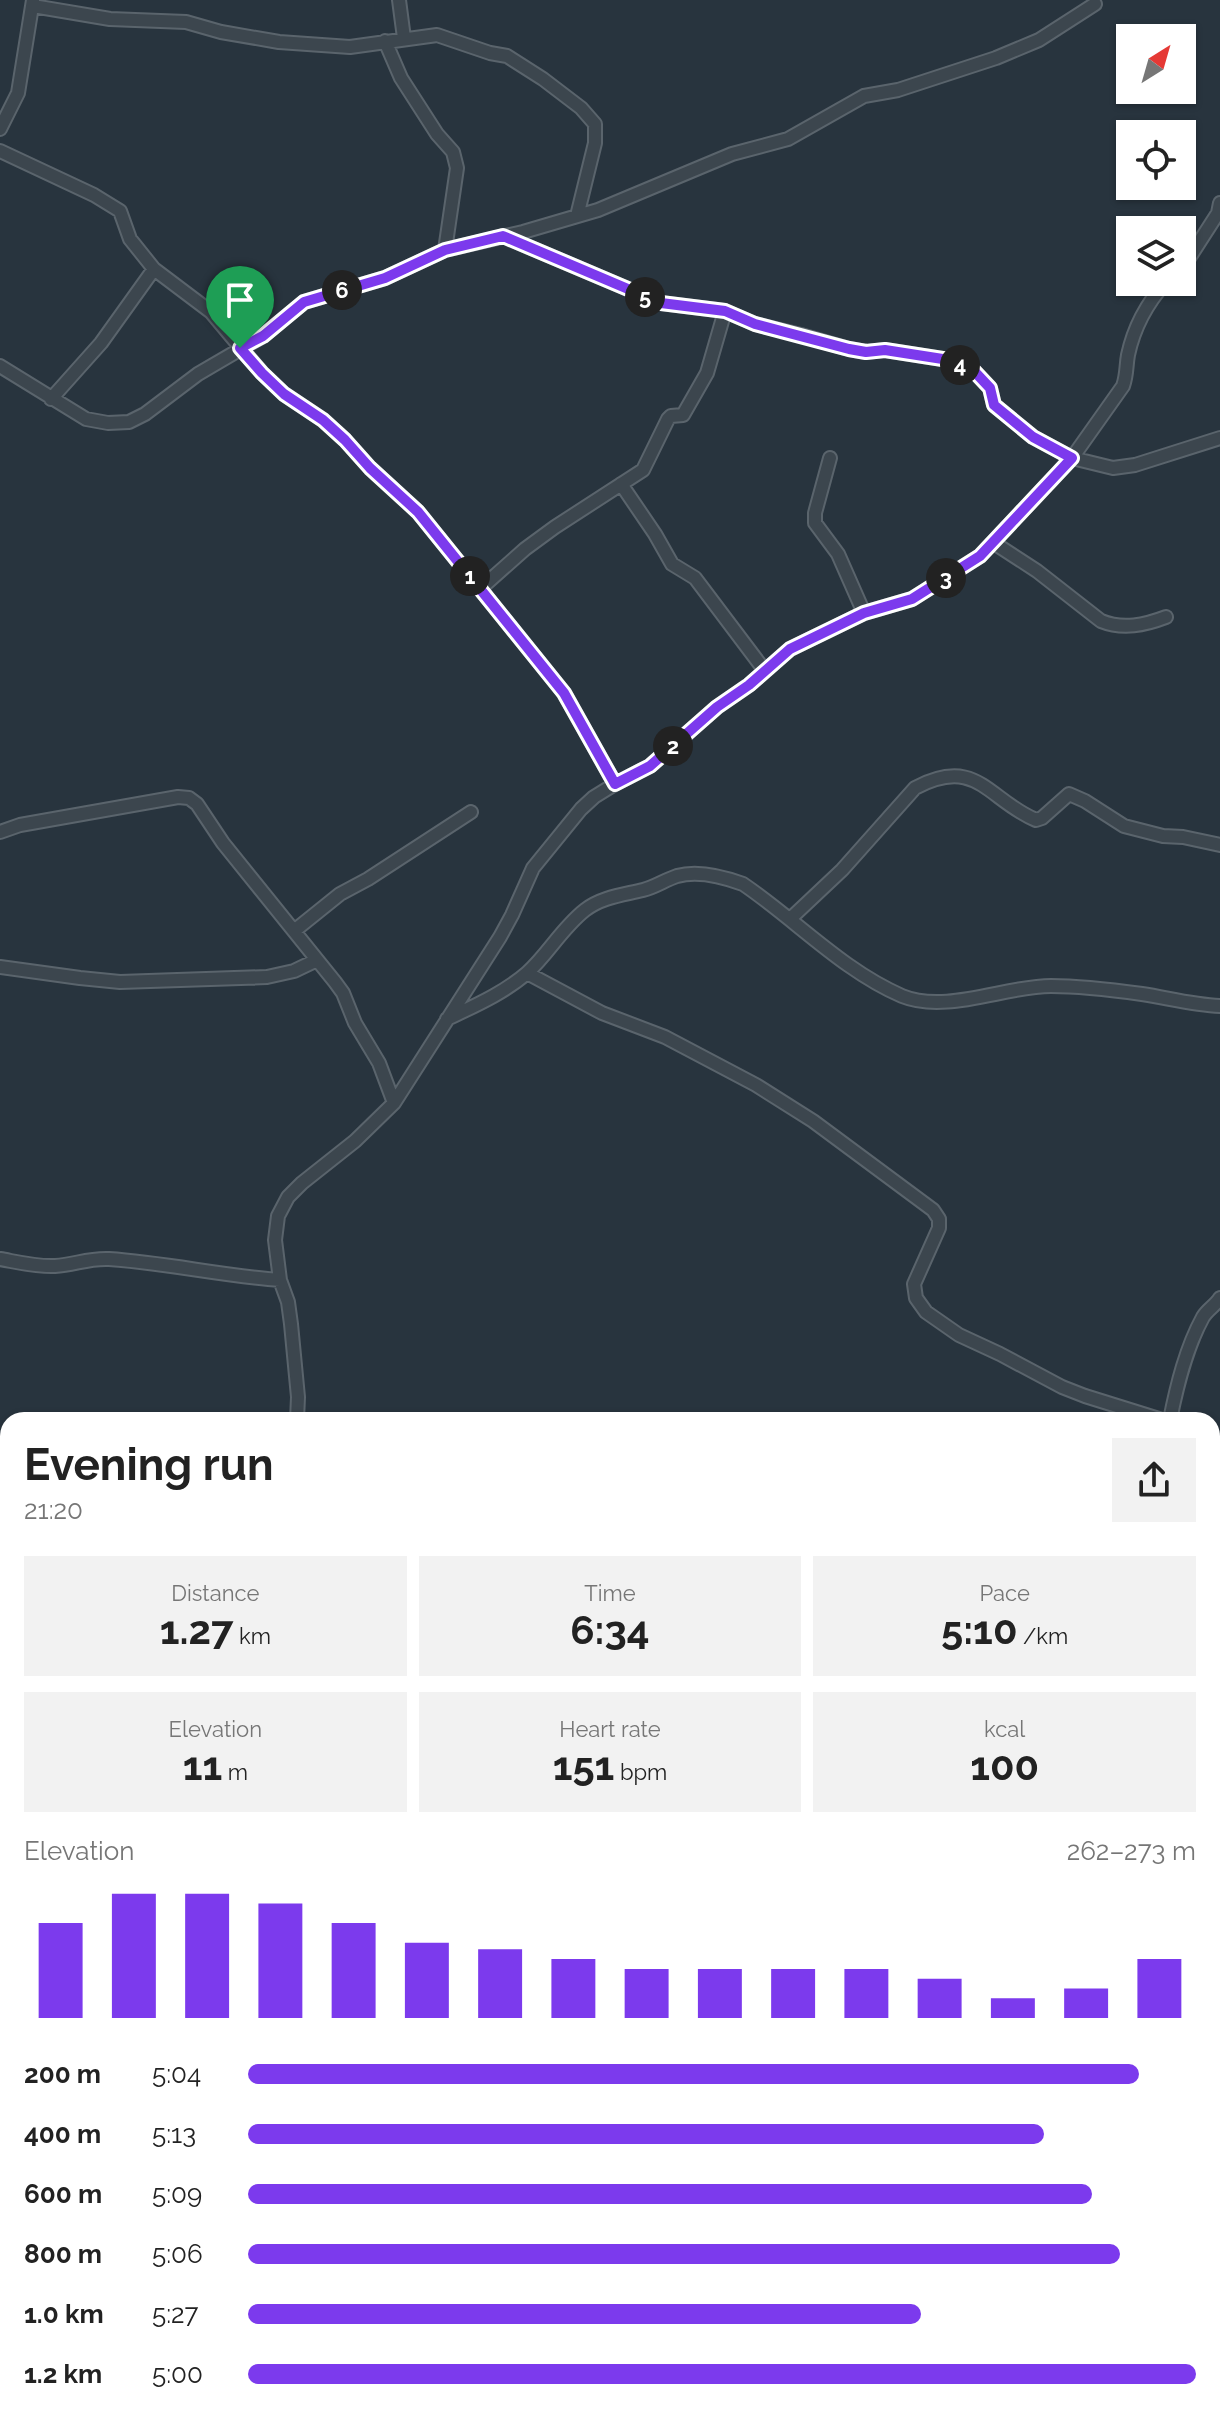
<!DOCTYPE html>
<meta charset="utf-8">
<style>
:root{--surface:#fff;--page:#f2f2f2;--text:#222;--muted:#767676;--accent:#7c3aed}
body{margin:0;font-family:Raleway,sans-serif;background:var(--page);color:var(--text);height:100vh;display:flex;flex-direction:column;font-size:30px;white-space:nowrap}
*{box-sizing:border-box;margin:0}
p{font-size:26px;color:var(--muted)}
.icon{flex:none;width:44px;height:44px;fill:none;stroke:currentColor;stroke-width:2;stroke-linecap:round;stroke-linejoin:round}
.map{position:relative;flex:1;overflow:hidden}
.side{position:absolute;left:0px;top:1412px;width:1220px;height:1010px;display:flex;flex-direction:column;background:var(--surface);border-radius:24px 24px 0 0;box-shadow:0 2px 6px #0004}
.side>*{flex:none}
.needle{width:52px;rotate:37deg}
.fabs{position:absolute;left:1116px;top:24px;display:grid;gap:16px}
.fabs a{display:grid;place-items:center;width:80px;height:80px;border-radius:0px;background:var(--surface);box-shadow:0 2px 6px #0004;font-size:40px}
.pin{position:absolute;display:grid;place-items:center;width:68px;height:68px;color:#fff;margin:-82px -34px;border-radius:50% 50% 50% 0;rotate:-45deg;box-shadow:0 0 8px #0007}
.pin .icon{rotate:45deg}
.km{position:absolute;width:40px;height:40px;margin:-20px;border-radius:50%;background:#222;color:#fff;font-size:22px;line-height:40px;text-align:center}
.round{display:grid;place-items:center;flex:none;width:84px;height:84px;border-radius:0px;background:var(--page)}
.headline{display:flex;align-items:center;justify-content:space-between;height:136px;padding:0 24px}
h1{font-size:44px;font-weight:700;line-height:60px}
.figures{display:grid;grid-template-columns:repeat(3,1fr);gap:12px;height:136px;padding:8px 24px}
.figures div{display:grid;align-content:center;border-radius:0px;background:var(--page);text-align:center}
.figures b{font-size:40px;font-weight:700}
.figures small{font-size:22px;font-weight:400}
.figures p{font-size:22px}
.chart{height:224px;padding:16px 24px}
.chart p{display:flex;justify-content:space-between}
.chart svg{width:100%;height:144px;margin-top:8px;stroke:var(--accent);stroke-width:6}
ul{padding:0 24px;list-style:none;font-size:26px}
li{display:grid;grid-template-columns:128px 96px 1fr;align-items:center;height:60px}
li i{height:20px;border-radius:10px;background:var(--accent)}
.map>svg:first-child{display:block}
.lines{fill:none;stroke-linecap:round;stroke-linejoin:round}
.minor-casing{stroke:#5a646c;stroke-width:16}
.minor{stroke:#3c464e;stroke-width:12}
.route-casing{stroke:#fff;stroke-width:16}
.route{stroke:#7c3aed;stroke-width:10}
</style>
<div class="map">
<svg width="1220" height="2421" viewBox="0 0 1220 2421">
<rect width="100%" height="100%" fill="#28343e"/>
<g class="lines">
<defs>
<path id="minor" d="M399,0L404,38
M33,6L110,19L186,22L221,32L279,42L350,47L437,35L490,53L507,56L543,79L581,108L595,124V143L577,216
M385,41L401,78L437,134L453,152L457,168L445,250
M0,129L18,93L33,0
M0,151L94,195L120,211L130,239L154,269L211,312L262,373L284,394L323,420L345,440L370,468L418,512L564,693L615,784
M503,236L661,303L725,311L755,324L801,335L849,349L866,352L885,350L949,360L974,371L990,388L994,405L1033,437L1072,458L1113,468L1135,465L1220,438
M1182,269L1218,213L1220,203
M0,366L86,419L108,423L129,422L145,414L198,374L263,336L304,302L385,278L445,250L523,232L598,210L732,154L788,139L864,96L898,90L996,58L1039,40L1095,4
M51,399L101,343L154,269
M830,458L815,513V523L838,554L864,613
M621,484L655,534L672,564L695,578L765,671
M994,543L1037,571L1101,621C1123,630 1145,625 1166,617
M480,589L525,549L555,527L643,470L668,419L671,416L683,415L707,373L725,311
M0,832L20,825L178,797L189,798L197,804L223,843L335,982L343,993L355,1023L379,1063L394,1103
M790,919L842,870L915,788C977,755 988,800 1036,820L1042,818L1069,794L1085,801L1124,826L1163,836L1183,837L1220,845
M294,931L340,894L368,879L471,812
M0,967L80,978L120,982L267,977L294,971L317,960
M527,973L602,1013L665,1037L756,1085L813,1121L933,1210L939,1219V1228L914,1284L916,1298L926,1312L959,1335L1000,1354L1062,1387L1085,1396L1162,1420
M447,1019C474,1006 504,993 527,973C548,954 562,928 585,910C602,897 623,895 643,890C655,887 665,880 677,876C698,870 724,877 743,884C796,920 842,970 902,996C946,1014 1005,986 1051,986C1081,986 1113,990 1142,994C1168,998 1193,1005 1220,1006
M0,1259C17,1262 37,1267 55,1266C75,1265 87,1258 109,1259C167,1263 223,1276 280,1280
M297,1420L298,1397L291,1324L288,1302L280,1280L275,1240L278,1216L288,1197L302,1183L355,1141L394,1103L500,937L512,915L533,868L581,809L594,797L615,784L650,766L717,707L749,685L790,649L864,613L912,599L980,556L1072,458L1123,386C1127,375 1126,366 1128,355C1134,327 1147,303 1166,282
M1170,1420C1177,1385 1186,1348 1203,1317C1208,1309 1215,1306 1220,1298
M1212,1439L1220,1441
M1212,1566L1220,1559
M0,1655H8
M0,1716L8,1717
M0,2000L8,1995
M0,2143L8,2142
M1212,2169L1220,2171
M0,2383L8,2382
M263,2414L274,2421
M358,2414L382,2421
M975,2414L977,2421
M149,2421L150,2414
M325,2421L345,2414
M529,2421L533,2414"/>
</defs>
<!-- minor casing -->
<use href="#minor" class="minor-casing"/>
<!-- minor -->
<use href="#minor" class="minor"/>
</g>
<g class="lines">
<defs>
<path id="route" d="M503,236L661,303L725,311L755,324L849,349L866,352L885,350L949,360L974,371L990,388L994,405L1033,437L1072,458L980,556L912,599L864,613L790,649L749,685L717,707L650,766L615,784L564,693L418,512L370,468L345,440L323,420L284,394L262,373L240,348L263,336L304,302L385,278L445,250Z"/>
</defs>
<!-- route casing -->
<use href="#route" class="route-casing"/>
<!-- route -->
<use href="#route" class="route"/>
</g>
</svg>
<div class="fabs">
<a><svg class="needle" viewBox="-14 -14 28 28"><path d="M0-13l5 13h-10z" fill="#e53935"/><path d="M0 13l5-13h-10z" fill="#767676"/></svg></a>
<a><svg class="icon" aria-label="locate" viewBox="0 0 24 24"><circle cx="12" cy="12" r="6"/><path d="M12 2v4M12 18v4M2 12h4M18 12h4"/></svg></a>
<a><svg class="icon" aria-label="layers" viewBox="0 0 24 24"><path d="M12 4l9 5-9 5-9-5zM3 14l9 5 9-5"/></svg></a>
</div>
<div class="pin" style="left:240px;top:348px;background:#1e9e55"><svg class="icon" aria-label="arrive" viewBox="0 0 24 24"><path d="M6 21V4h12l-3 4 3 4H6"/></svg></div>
<b class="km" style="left:470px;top:576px">1</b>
<b class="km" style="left:673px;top:746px">2</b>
<b class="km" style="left:946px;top:578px">3</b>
<b class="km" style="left:960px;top:365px">4</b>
<b class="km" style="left:645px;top:297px">5</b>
<b class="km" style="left:342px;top:290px">6</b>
<section class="side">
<div class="headline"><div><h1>Evening run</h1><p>21:20</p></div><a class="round"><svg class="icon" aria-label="share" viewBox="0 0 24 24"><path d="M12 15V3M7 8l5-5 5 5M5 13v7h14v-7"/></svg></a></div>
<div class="figures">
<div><p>Distance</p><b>1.27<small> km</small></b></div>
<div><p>Time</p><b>6:34</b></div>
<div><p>Pace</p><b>5:10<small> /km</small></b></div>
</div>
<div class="figures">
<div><p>Elevation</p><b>11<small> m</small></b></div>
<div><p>Heart rate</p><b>151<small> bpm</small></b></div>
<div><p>kcal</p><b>100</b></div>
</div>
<div class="chart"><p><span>Elevation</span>262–273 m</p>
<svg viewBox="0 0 160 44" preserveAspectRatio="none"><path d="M5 44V15M15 44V6M25 44V6M35 44V9M45 44V15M55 44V21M65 44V23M75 44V26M85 44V29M95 44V29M105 44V29M115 44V29M125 44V32M135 44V38M145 44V35M155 44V26"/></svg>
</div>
<ul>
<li><b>200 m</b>5:04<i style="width:94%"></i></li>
<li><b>400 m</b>5:13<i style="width:84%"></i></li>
<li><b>600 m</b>5:09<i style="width:89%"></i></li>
<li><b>800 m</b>5:06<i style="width:92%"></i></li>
<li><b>1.0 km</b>5:27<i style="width:71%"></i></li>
<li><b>1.2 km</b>5:00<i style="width:100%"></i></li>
</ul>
</section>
</div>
